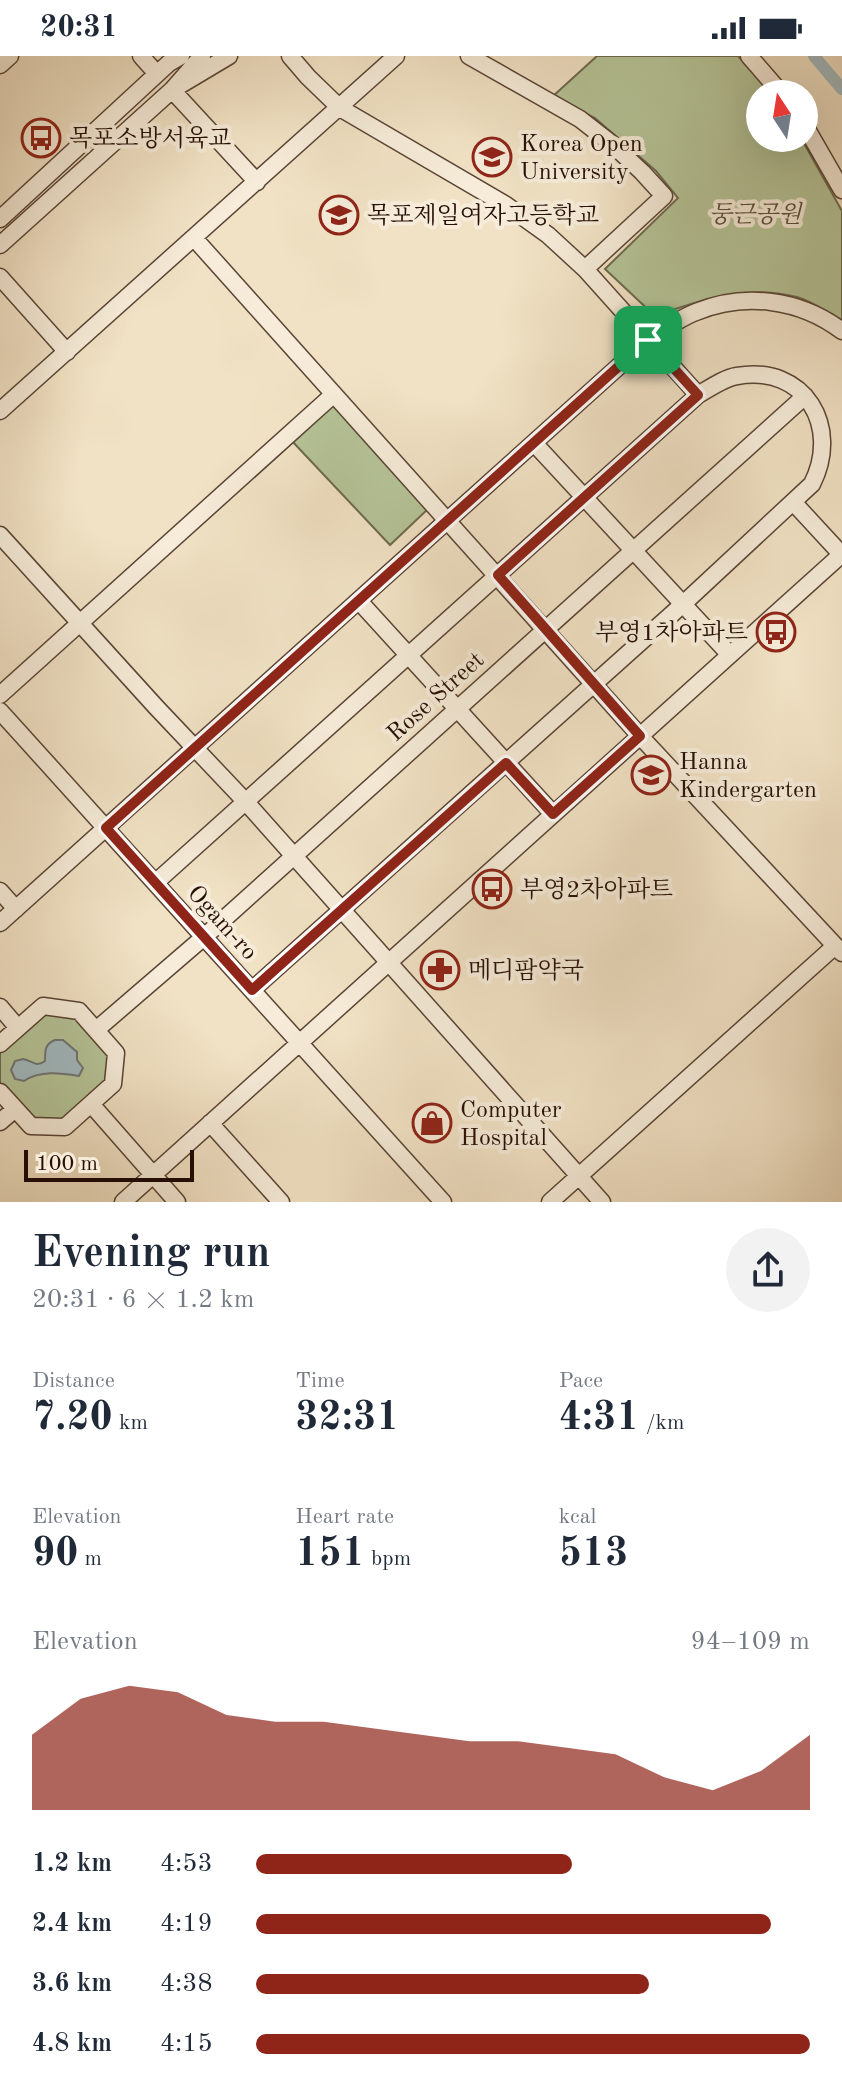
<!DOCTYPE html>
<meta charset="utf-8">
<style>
:root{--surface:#fff;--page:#f2f2f3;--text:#1f2937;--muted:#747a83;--accent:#8f2418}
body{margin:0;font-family:"Old Standard TT","Noto Serif KR",serif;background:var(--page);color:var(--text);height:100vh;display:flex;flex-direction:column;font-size:30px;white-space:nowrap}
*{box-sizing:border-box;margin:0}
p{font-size:26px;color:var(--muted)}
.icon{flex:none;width:44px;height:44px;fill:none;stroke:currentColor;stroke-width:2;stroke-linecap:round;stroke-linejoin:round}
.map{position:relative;height:1146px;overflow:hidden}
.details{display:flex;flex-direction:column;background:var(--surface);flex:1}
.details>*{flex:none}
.needle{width:52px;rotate:348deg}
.controls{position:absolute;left:746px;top:24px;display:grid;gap:16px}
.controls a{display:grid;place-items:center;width:72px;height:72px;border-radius:50%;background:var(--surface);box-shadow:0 8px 32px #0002;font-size:40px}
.scale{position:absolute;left:24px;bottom:20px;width:170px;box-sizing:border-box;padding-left:8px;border:4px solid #270f05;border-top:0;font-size:22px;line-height:28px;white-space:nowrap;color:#270f05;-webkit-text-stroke:6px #f6ecd9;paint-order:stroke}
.pin{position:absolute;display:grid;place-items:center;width:68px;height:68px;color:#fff;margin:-34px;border-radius:16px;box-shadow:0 4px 12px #0006}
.round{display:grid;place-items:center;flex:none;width:84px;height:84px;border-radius:42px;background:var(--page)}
.headline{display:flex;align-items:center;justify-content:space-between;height:136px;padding:0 32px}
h1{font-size:44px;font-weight:700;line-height:60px}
.figures{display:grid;grid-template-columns:repeat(3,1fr);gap:12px;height:136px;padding:8px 32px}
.figures div{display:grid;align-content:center}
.figures b{font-size:40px;font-weight:700}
.figures small{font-size:22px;font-weight:400}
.figures p{font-size:22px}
.chart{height:224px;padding:16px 32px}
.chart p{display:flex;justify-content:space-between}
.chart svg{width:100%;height:144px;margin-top:8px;fill:var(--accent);opacity:.7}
ul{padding:0 32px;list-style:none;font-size:26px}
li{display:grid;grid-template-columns:128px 96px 1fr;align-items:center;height:60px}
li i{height:20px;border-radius:10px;background:var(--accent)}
.status{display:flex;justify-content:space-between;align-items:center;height:56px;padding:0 40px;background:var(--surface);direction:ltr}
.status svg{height:22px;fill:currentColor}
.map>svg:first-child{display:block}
.green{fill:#b5c498;stroke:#6e6a4e;stroke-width:2}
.water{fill:#a2bac0;stroke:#717675;stroke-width:2}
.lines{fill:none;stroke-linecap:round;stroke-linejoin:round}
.canal{stroke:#a2bac0;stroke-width:12}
.minor-casing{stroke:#5a4435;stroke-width:19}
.minor{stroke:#f6ecd9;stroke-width:16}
.route-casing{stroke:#fff;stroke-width:16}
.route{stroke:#8f2418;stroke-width:10}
.labels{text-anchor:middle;stroke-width:8;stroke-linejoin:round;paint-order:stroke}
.poi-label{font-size:24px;fill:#270f05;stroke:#f6ecd9;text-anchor:start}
.park-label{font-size:24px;font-style:italic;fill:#594e38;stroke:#f6ecd9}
.street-label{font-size:24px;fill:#270f05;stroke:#f6ecd9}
</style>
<div class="status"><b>20:31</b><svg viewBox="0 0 49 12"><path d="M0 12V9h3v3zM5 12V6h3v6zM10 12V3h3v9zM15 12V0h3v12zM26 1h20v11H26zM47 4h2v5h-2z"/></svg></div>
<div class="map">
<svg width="842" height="1146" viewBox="0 0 842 1146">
<rect width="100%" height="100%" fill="#f1e2c5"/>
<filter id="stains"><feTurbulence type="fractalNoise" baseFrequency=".0025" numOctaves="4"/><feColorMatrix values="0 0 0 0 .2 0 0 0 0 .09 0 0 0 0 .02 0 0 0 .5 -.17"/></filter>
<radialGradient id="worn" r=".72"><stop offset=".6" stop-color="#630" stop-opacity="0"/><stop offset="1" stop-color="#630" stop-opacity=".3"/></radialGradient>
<!-- green -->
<path class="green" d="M597,0H738L772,38H760V82H801L842,155V264C828,257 812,245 797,241C746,228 703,243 655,260L605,213L678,142L656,115L595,62L552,41Z
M334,347L428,453L390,489L291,384Z
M46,954L76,958L112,1001L110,1025L64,1067L34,1065L0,1027V995Z"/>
<!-- water -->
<path class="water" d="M55,984H63L77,996V1004L83,1012L79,1020C61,1017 40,1014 24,1025L15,1023L11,1014L15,1005L23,1003C33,1005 36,1012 45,1005C45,994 45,988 55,984Z"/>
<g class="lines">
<!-- canal -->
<path class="canal" d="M814,0L842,33"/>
<defs>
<path id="minor" d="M141,0L157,18
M229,0L172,34L257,126
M290,0L308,21L340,52L506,149L548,179L585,213L698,339
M469,0L580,63L612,88L642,116L664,140L585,213
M749,0L782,38
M0,9L10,0
M804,68L842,134
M0,163L157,18L169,7L181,0
M194,182L640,680L842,897
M0,189L172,34L202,0
M0,221L67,296
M0,355L396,0
M534,387L730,599
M794,447L842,499
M0,479L156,651L245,745L602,1146
M359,545L553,758
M0,639L334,338
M0,655L443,1146
M155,827L698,339C710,332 724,322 737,320C805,308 841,371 812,428L682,549L252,934
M0,835L16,853
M0,867L648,284C663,274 678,263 696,256C744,236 800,243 842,275
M0,951L18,972
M96,974L204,881L805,340
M0,988L43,950L79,955L116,997L113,1028L65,1071L31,1070L0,1036
M91,1048L177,1146
M0,1066L15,1053
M210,1067L281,1146
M123,1146L842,498
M550,1146L835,890"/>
</defs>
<!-- minor casing -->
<use href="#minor" class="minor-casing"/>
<!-- minor -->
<use href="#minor" class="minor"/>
</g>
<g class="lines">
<defs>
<path id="route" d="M648,284L698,339L498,519L640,680L553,758L506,707L252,934L106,772Z"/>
</defs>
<!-- route casing -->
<use href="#route" class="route-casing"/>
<!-- route -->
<use href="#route" class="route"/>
</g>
<!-- icons -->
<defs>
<symbol id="bus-ring" viewBox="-11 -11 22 22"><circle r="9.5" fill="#f6ecd9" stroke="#8f2418" stroke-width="1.5"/><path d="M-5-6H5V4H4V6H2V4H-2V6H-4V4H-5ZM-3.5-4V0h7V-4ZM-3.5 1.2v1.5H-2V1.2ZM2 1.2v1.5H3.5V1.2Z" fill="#8f2418"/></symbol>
<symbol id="university-ring" viewBox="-11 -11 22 22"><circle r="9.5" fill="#f6ecd9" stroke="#8f2418" stroke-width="1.5"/><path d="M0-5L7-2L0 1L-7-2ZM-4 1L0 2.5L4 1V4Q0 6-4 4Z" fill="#8f2418"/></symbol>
<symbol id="school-ring" viewBox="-11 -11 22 22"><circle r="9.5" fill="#f6ecd9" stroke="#8f2418" stroke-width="1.5"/><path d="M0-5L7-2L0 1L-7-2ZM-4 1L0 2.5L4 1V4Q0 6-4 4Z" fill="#8f2418"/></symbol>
<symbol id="pharmacy-ring" viewBox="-11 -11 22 22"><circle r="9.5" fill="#f6ecd9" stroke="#8f2418" stroke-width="1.5"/><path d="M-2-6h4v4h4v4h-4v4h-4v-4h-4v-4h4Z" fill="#8f2418"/></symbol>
<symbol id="shop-ring" viewBox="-11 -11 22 22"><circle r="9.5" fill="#f6ecd9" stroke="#8f2418" stroke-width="1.5"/><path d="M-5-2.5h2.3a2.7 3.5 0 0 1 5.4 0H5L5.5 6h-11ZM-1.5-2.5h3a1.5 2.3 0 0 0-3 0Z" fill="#8f2418"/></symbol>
</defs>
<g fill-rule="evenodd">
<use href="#bus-ring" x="19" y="60" width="44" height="44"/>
<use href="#university-ring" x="470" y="79" width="44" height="44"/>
<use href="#school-ring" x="317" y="137" width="44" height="44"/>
<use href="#bus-ring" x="754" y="554" width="44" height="44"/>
<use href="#school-ring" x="629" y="697" width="44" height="44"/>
<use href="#bus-ring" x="470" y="811" width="44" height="44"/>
<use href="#pharmacy-ring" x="418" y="892" width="44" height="44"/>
<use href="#shop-ring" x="410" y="1045" width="44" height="44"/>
</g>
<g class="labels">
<!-- poi labels -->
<g class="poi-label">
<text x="69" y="90">목포소방서육교</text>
<text x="520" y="95">Korea Open<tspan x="520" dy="28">University</tspan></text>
<text x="367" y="167">목포제일여자고등학교</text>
<text x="748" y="584" text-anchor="end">부영1차아파트</text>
<text x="679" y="713">Hanna<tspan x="679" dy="28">Kindergarten</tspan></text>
<text x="520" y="841">부영2차아파트</text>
<text x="468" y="922">메디팜약국</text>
<text x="460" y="1061">Computer<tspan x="460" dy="28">Hospital</tspan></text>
</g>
<!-- park labels -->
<g class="park-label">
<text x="755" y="166">둥근공원</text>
</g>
<!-- street labels -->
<g class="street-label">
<text transform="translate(435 640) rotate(-42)" y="8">Rose Street</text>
<text transform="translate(223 866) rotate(48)" y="8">Ogam-ro</text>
</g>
</g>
<rect width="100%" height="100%" filter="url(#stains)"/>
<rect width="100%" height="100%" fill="url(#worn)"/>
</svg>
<div class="controls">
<a><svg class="needle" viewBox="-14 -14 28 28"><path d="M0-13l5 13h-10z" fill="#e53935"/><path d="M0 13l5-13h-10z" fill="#747a83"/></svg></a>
</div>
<div class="scale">100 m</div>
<div class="pin" style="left:648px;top:284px;background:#1e9e55"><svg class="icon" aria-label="arrive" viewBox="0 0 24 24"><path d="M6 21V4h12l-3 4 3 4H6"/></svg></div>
</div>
<section class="details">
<div class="headline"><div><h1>Evening run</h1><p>20:31 · 6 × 1.2 km</p></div><a class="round"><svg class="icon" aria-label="share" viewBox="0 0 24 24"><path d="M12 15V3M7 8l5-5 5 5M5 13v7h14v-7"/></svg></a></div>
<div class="figures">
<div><p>Distance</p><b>7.20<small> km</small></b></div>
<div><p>Time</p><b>32:31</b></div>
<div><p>Pace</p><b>4:31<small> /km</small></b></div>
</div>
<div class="figures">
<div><p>Elevation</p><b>90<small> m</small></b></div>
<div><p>Heart rate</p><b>151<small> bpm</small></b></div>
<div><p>kcal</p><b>513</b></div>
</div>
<div class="chart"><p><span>Elevation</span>94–109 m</p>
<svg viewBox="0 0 160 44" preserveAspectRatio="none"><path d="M0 44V21L10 10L20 6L30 8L40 15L50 17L60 17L70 19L80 21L90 23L100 23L110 25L120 27L130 34L140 38L150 32L160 21V44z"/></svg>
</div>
<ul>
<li><b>1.2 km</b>4:53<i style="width:57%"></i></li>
<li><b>2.4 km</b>4:19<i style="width:93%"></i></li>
<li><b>3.6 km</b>4:38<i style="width:71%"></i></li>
<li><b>4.8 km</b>4:15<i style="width:100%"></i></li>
</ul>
</section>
